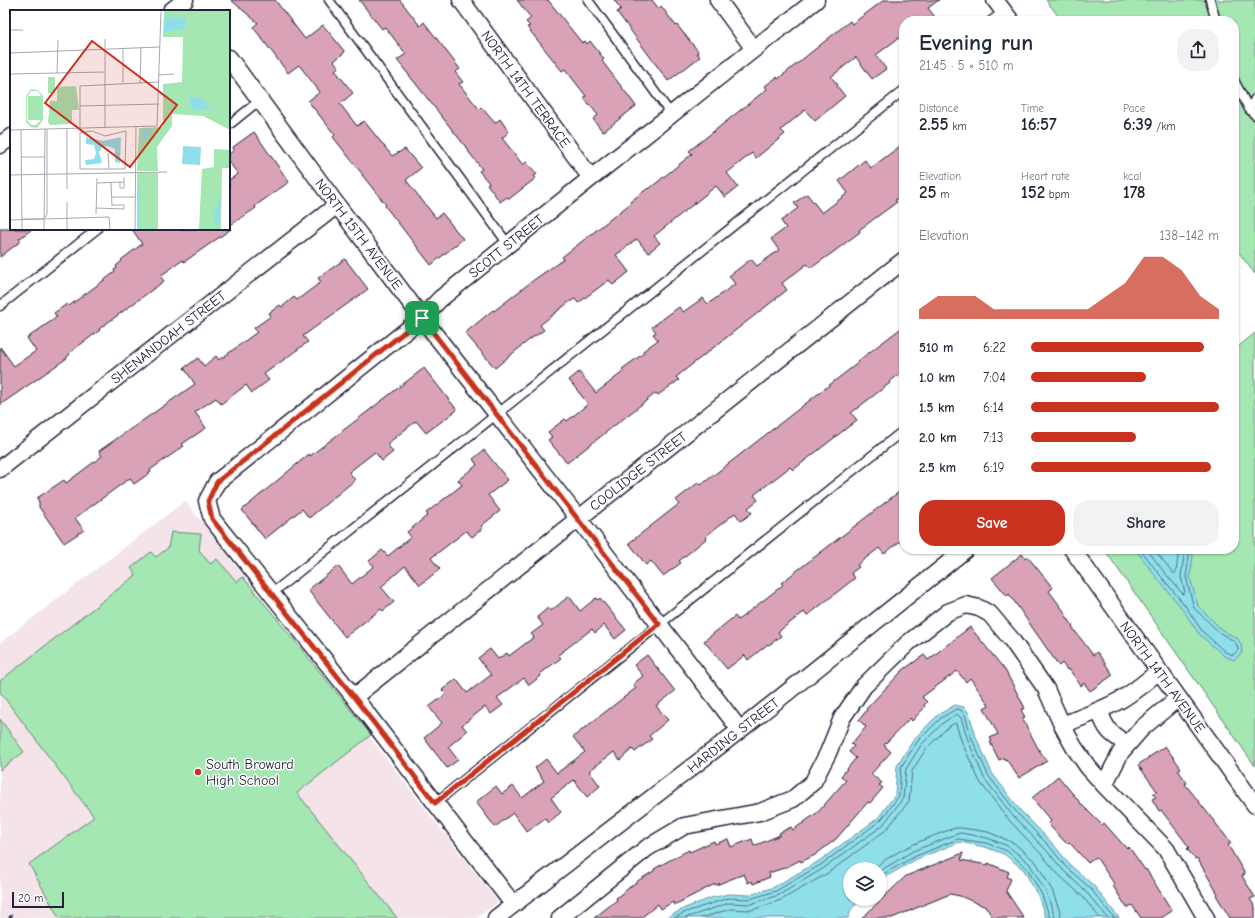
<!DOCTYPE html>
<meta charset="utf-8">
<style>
:root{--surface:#fff;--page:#f2f2f3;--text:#1f2937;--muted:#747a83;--accent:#c8321e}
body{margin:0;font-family:"Comic Neue",sans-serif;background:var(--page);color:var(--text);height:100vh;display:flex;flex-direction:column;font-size:15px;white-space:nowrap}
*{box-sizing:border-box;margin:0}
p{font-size:13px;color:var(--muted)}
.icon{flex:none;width:22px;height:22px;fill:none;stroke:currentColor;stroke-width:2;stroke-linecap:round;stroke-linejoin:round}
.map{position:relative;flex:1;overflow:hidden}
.details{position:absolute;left:899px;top:16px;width:340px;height:538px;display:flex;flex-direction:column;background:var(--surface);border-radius:16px;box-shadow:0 1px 3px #0004}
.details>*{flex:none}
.tools{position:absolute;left:843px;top:862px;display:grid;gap:8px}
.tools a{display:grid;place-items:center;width:44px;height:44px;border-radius:50%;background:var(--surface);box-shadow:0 1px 3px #0004;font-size:20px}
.scale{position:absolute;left:12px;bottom:10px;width:52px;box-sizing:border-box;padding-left:4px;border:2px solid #22223b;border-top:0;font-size:11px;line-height:14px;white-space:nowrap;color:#22223b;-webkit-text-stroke:3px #fff;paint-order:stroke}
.pin{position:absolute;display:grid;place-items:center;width:34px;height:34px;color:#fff;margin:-17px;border-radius:8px;box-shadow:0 2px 6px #0006}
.round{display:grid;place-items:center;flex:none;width:42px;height:42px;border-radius:16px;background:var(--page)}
.head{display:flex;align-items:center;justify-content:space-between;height:68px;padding:0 20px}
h1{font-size:22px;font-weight:700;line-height:30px}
.figures{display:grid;grid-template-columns:repeat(3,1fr);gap:6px;height:68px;padding:4px 20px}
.figures div{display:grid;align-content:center}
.figures b{font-size:17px;font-weight:700}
.figures small{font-size:11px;font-weight:400}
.figures p{font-size:11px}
.chart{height:112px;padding:8px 20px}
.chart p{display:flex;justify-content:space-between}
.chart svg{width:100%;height:72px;margin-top:4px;fill:var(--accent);opacity:.7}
.primary-button{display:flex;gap:8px;margin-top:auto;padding:8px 20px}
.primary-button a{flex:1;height:46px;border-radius:16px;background:var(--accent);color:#fff;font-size:16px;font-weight:700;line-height:46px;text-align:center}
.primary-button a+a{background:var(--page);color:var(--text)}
ul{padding:0 20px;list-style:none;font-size:13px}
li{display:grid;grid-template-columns:64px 48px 1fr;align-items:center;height:30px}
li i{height:10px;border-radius:5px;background:var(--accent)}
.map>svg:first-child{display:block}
.built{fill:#f4e3e9}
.green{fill:#a4e7b2;stroke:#638476}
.water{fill:#8fdfea;stroke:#6393a4}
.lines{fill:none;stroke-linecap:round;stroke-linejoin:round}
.shore{stroke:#4e6e81;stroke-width:1}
.building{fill:#d9a2b7;stroke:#22223b}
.service-casing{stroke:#22223b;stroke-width:11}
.minor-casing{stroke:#22223b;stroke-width:19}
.path{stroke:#22223b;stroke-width:2.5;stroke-dasharray:4 3;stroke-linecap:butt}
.service{stroke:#fff;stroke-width:8}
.minor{stroke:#fff;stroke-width:16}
.route-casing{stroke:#fff;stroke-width:8}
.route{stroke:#c8321e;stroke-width:5}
.poi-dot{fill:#c8321e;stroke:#fff;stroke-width:1.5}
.labels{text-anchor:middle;stroke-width:3;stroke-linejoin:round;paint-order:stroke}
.street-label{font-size:14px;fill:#22223b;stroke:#fff}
.poi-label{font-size:14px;fill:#22223b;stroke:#fff;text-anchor:start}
.inset-road{fill:none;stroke:#a7a7b1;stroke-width:1}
.view{fill:#c8321e;fill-opacity:0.15;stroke:#c8321e;stroke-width:2}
.inset-edge{fill:none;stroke:#22223b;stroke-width:2}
</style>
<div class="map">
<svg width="1255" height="918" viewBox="0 0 1255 918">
<rect width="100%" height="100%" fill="#fff"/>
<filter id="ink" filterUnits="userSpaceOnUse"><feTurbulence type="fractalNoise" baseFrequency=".025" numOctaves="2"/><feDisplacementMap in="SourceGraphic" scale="8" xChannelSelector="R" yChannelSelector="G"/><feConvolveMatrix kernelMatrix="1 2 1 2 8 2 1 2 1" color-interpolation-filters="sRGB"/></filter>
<g filter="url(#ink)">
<!-- built -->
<path class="built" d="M185,501L498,902L477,918H0V643Z"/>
<!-- green -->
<path class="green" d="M1046,0H1255V274L1234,246V21H1062Z
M1255,333V766L1104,549H1234V350Z
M171,532L201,534L199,550L210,564L217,559L237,582L243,577L371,735L297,793L302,799L397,918H59L29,864L94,817L0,692V681L136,575L131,568L151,552L156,557L168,548Z
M0,719L24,752L0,770Z"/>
<!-- water -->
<path class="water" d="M1135,549H1192L1193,556L1190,577L1198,606L1222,630L1237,638L1241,644L1242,653L1234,660L1224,656L1199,634L1181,607L1157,578Z
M955,705L964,707L969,713L976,737L992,773L1020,810L1054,845L1069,864L1094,886L1119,918H1046L1038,896L1024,870L1004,854L985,847L960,842L917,859L887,876L880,883V869H850V899H862L852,908L848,918H666L685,908L711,898L728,894L750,895L774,887L819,861L878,818L895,795L897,766L914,739L938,715Z"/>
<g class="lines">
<!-- shore -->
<path class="shore" d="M1140,549L1160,575L1184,604L1202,631L1225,652L1233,655L1238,650L1237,645L1234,641L1220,633L1194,608L1186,577L1189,556L1188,549
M1147,549L1164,572L1183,594L1185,592L1181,577L1184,556L1183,549
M1154,549L1174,574L1176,572L1178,556L1177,549
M873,869C895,850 929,837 955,828H962L988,832L1014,843L1036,862L1052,890L1060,912L1061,918
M880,871L913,851L957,834L961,833L987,838L1008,846L1029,863L1046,892L1055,918
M880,878L885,873L916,856L958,839L986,843L1007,851L1027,868L1042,895L1050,918
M674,918L686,912L728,898L750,899L776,891L822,864L881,820L899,796L901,767L917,742L941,718L956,709L961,710L965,715L972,739L988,775L1017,813L1050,847L1066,867L1091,889L1114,918
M685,918L729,903L751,904L779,895L824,868L883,825L903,798L906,769L921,745L944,722L957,714L961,718L968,740L984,778L1013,816L1047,851L1063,870L1087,893L1108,918
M701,918L730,909L752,910L781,900L828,873L886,830L909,801L912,771L926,749L948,727L955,723L956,724L962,743L980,782L1009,820L1042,855L1058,874L1083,897L1100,918"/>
</g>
<!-- building -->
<path class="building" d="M231,0H275L305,39L323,25L345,52L334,61L339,67L335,70L353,93L340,104L357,126L364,121L392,156L405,149L421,168L406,180L436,218L442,213L463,239L431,265L385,206L386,205L362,175H363L333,137L335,135L308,101L320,92L299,65L288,73L253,27L258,23Z
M359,0H400L420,26L424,22L460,69L455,72L463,82L459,84L479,109L481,107L495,123L500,119L509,132L502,138L523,165L526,162L537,174L534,176L536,178L509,199L507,197L500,202L487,184L489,183L479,171L482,169L468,151H469L397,60L406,54L385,27L382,29Z
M517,0H548L582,43L585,41L587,44L590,41L604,59L602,61L636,106L603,132L593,119L598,115L584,98L586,96L565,69L562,71L527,27L530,26L526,22L531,18Z
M614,0H652L659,9L661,6L676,26L677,25L698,51L697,53L700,57L668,81L617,12L621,9Z
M884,0H939L928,8L938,21H904V34L876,55L886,69L872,79L856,57L831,77L838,85L837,86L845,96L815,121L805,110L781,130L785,134L756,158L752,153L727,173L738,187L725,197L716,186L654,236L660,243L648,253L637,239L616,255L629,272L613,285L609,280L578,303L575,299L569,302L540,325L544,330L529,340L495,368L465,333L493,310L494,311L535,279L564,259L562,257L631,203L630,202L648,188L649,189L692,154L689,151L767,89L765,86L777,77L778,79L850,21L852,24Z
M254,132L289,182L255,206L256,208L229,226V180L238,174L229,162V154L234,150L233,147Z
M904,143V193L895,200L897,202L859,230L860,232L832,253L811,268L807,264L782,283L787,290L676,377L679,380L658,395L656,393L567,463L548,440L552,437L548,432L565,419L567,421L588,404L569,380L579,372L596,393L624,371L622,369L644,353L643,351L658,340L653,334L656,332L652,327L679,307L683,312L703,298L708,304L735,284L729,276L751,259L757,266L779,250L771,239L786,228L781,221L798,208L794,203L807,194L822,213L848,193L839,181L865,160L871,168Z
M0,229H32L19,239L21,241L0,257Z
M132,229H231L184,262L183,260L160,276L164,281L99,329L100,330L69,353L70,354L67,357V358L0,405V347L14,366L36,351L27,338L57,317L54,313L67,304L69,306L115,272L114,270L117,268L116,266L122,261L121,260L142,244Z
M345,259L368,289L303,336L308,342L264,374L269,380L252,393L246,385L221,404L216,398L195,412L206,428L182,444L184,446L150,470L151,472L134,484L130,478L75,518L84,530L64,543L39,507V502L37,498L64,480L66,483L102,456L99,451L195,384L184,368L198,358L204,366L216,356L219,360L222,357V358L257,332L254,328L271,316L269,313L280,305L282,307L294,297L297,300L321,282L318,278Z
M904,326V371L889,382L890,383L851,413L857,420L793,470L790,467L754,495L758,500L748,508L752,513L741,521L735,513L706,536L707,538L679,561L681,563L663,576L651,561L646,565L629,543L679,504L676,500L699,482L701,485L859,362L858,361Z
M424,368L457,410L426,433L416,421L387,444L393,452L382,461L375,452L349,472L355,480L309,518L302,509L265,539L242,510L309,454L310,456Z
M484,450L508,480L488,495L500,511L481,526L483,528L472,537L466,531L431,558L440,569L420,585L405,566L381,587L394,602L383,611L381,609L345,637L308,590L338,566L352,584L374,566L369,561L382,550L388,556L411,537L407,532L428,515L426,513L462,485L458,480L477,465L473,459Z
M904,488V538L884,554L879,548L857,565L859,567L851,573L855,578L807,616L804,612L778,632L781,636L769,645L768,644L748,660L745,655L727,669L704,641L735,616L738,620L783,585L781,583Z
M1022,554L1025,558L1027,556L1053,588L1049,591L1066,614H1065L1073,626L1072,627L1093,655L1097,652L1113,675L1090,691L1084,683L1081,686L1069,669L1067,670L1062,663L1059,666L1009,594L1007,596L992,578Z
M569,596L580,611L596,598L598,600L600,598L626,630L615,639L604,625L595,633L592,629L558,655L561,658L540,674L541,676L529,685L524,678L497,698L503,705L491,714L485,707L462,725L467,731L448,747L458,760L447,768L424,738L442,723L429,707L446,694L442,690L456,679L467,693L491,675L478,658L490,649L498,659L507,653L509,656L534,637L531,634L543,625L537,617L548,608L551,611Z
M970,627L1005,670L1025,708L1021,710L1025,717L1022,718L1039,750L1047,761L1019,778L1006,759L1005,760L1004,758L999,760L990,742L992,741L990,738L998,734L984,708L989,705L970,678L966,682L957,671L922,697L927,702L924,705L925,707L912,721L910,718L884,745L891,752L871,774L882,783L879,785L883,788L870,803L868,802L836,839L815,855L801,862L800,860L787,867L769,873L770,877L753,884L752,881L748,883L744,874L716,885L715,884L674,905L673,902L661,909L658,904L641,918H594L617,900L616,898L639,880L654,871V869L670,860L689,850L690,852L714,841L715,844L728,839L731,847L752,839L754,846L780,835L779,833L791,827L793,830L818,812L846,780L841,776L856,758L849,752L854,746L851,744L866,727L859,720L867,710L866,709L903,670L924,655L928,660Z
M647,655L675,691L656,706L668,720L649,736L652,739L635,752L632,749L620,760L614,752L589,771L600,786L587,797L574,780L551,798L561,812L548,823L545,818L527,832L513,813L495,827L476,802L496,786L502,794L513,786L522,798L544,781L535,768L546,759L557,773L585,752L573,737L636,688L633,684L643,676L634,665Z
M1165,746L1181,768L1178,770L1187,783L1185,784L1231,843L1228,845L1245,874L1242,876L1255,897L1250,899L1255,907V918H1230L1216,895L1218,894L1197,858L1195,859L1187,849L1189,847L1161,810L1159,811L1152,799L1156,797L1153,794L1157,791L1138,765Z
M1058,776L1082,805L1102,825L1104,823L1127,849L1129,847L1145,870L1146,869L1172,911L1161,918H1141L1132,905L1127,908L1113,886L1115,885L1096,857L1088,863L1069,842L1067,844L1048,824L1051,821L1032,798Z
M963,853L961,860L988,865V863L1009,872L1007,877L1011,879L1006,891L1024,918H993L986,907L960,896L950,894L892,918H862L906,876Z"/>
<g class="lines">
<defs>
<path id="service" d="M329,0L508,244
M588,0L671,114
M1210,0L1216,21
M991,21L1004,11
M1234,80L1249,109L1255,115
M1249,109L1255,99
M229,125L260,100
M0,306L97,229
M271,594L904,90
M435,803L904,430"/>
<path id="minor" d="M461,0L591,178
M718,0L754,49
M995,0L1011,21
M171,11L185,0
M229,58L337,205L422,318L578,518L740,730
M0,145L11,137
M0,469L337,205
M1072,549L1255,805
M354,697L904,260
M1099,710C1106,730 1109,733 1127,744
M1062,725C1082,717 1103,710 1122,699C1135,691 1147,681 1159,671
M1104,785L1121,752L1142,728L1178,698
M513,904L354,697L212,519L207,501L217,482L422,318L440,299L591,178L816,0
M496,918L740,730L966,549
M560,918L647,848L684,826L760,812L793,799L813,782L828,753L842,718L864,686L908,643L948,612L966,605L979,608L990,614L1011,639L1046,689L1062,725L1074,747L1088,767L1104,785L1166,849L1206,918"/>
</defs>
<!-- service casing -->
<use href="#service" class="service-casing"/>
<!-- minor casing -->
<use href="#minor" class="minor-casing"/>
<!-- path -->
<path class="path" d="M9,918L14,914"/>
<!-- service -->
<use href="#service" class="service"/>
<!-- minor -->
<use href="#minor" class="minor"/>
</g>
</g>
<g class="lines" filter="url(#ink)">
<defs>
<path id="route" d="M422,318L659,624L435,803L354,697L212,519L208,501L217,482Z"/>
</defs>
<!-- route casing -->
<use href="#route" class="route-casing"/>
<!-- route -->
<use href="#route" class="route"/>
</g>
<!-- markers -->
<circle class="poi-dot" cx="198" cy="772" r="4"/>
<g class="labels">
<!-- street labels -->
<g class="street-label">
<text transform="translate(526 89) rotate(54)" y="5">NORTH 14TH TERRACE</text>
<text transform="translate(359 234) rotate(53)" y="5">NORTH 15TH AVENUE</text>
<text transform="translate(506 246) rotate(-39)" y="5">SCOTT STREET</text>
<text transform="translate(168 337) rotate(-38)" y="5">SHENANDOAH STREET</text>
<text transform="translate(638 471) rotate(-38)" y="5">COOLIDGE STREET</text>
<text transform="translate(1163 677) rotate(54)" y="5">NORTH 14TH AVENUE</text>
<text transform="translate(733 735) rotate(-38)" y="5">HARDING STREET</text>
</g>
<!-- poi labels -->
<g class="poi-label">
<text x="206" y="769">South Broward<tspan x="206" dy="16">High School</tspan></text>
</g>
</g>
<!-- overview -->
<g transform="translate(10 10)">
<rect width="220" height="220" fill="#fff"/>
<path d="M154,1H220V120L193,106L162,104V116L147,137L148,161H127L129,118L153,117V74L172,72L173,27H153ZM38,67H45V83H38ZM66,76L69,100H62V114L40,115L38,112L40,91H47V77ZM21,79L28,80L33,86V110L27,118L21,117L16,112V86ZM21,81H28L31,86V110V86H18V110H31L26,115H21L17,110V87ZM204,139L220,140V158H212L211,219H189L192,159L204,157ZM127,163H148V219H127Z" fill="#a4e7b2" fill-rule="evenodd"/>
<path d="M155,7H177L174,19L154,22ZM179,87L191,88L199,98L204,99V94L206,103L204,100L196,99L185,101L180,94ZM132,119H144L133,131L132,139ZM76,127L93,131L111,127L110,153L105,152V139L97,136L92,137L89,142L92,153L76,155L75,150L84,149L86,143L84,135L76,134ZM173,136L191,137L190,155L172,154ZM130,165L129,219H128L127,184ZM209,188L211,189L208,219L203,209Z" fill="#8fdfea"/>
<path class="inset-road" d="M0,20H13M95,29V118M0,43L150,37M47,63L48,30M0,64L94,62M149,65L164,64M113,73V38M130,73L131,37M70,96L149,94M70,118V76L149,72M0,120L147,116L151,1M11,120L12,219M82,121L95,126L116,121L115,159H70V123ZM98,143L99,159M11,147H35M0,165L157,162M110,172V178H114V167M87,173L114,172M101,173L102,196M57,179V119M102,187H125M86,198L114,199V195H102M86,204L87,168M35,208L37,204V119M12,209H34M0,210L99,207L100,219M34,219L35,119M57,219V192M125,219L126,117"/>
<path class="view" d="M82,31L167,95L120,157L35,93Z"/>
<rect width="220" height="220" class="inset-edge"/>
</g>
</svg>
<div class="tools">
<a><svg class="icon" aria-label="layers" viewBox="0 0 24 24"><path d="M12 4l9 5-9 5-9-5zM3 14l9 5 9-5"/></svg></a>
</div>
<div class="scale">20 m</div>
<div class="pin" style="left:422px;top:318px;background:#1e9e55"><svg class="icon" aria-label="arrive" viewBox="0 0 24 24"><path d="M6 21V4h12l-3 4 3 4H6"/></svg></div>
<section class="details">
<div class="head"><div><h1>Evening run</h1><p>21:45 · 5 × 510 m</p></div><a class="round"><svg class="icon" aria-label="share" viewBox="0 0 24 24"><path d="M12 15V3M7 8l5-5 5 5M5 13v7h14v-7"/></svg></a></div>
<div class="figures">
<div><p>Distance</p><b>2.55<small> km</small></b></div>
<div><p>Time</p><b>16:57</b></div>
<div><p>Pace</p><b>6:39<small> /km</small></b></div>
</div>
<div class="figures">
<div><p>Elevation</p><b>25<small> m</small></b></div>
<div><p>Heart rate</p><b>152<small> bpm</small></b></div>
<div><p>kcal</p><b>178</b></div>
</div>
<div class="chart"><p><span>Elevation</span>138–142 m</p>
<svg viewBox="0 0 160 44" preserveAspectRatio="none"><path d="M0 44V38L10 30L20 30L30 30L40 38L50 38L60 38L70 38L80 38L90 38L100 30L110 22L120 6L130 6L140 14L150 30L160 38V44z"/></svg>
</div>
<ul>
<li><b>510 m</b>6:22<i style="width:92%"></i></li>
<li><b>1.0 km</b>7:04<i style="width:61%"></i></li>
<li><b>1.5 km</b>6:14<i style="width:100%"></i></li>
<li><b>2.0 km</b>7:13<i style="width:56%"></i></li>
<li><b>2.5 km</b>6:19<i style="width:96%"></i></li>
</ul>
<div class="primary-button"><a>Save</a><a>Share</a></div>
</section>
</div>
